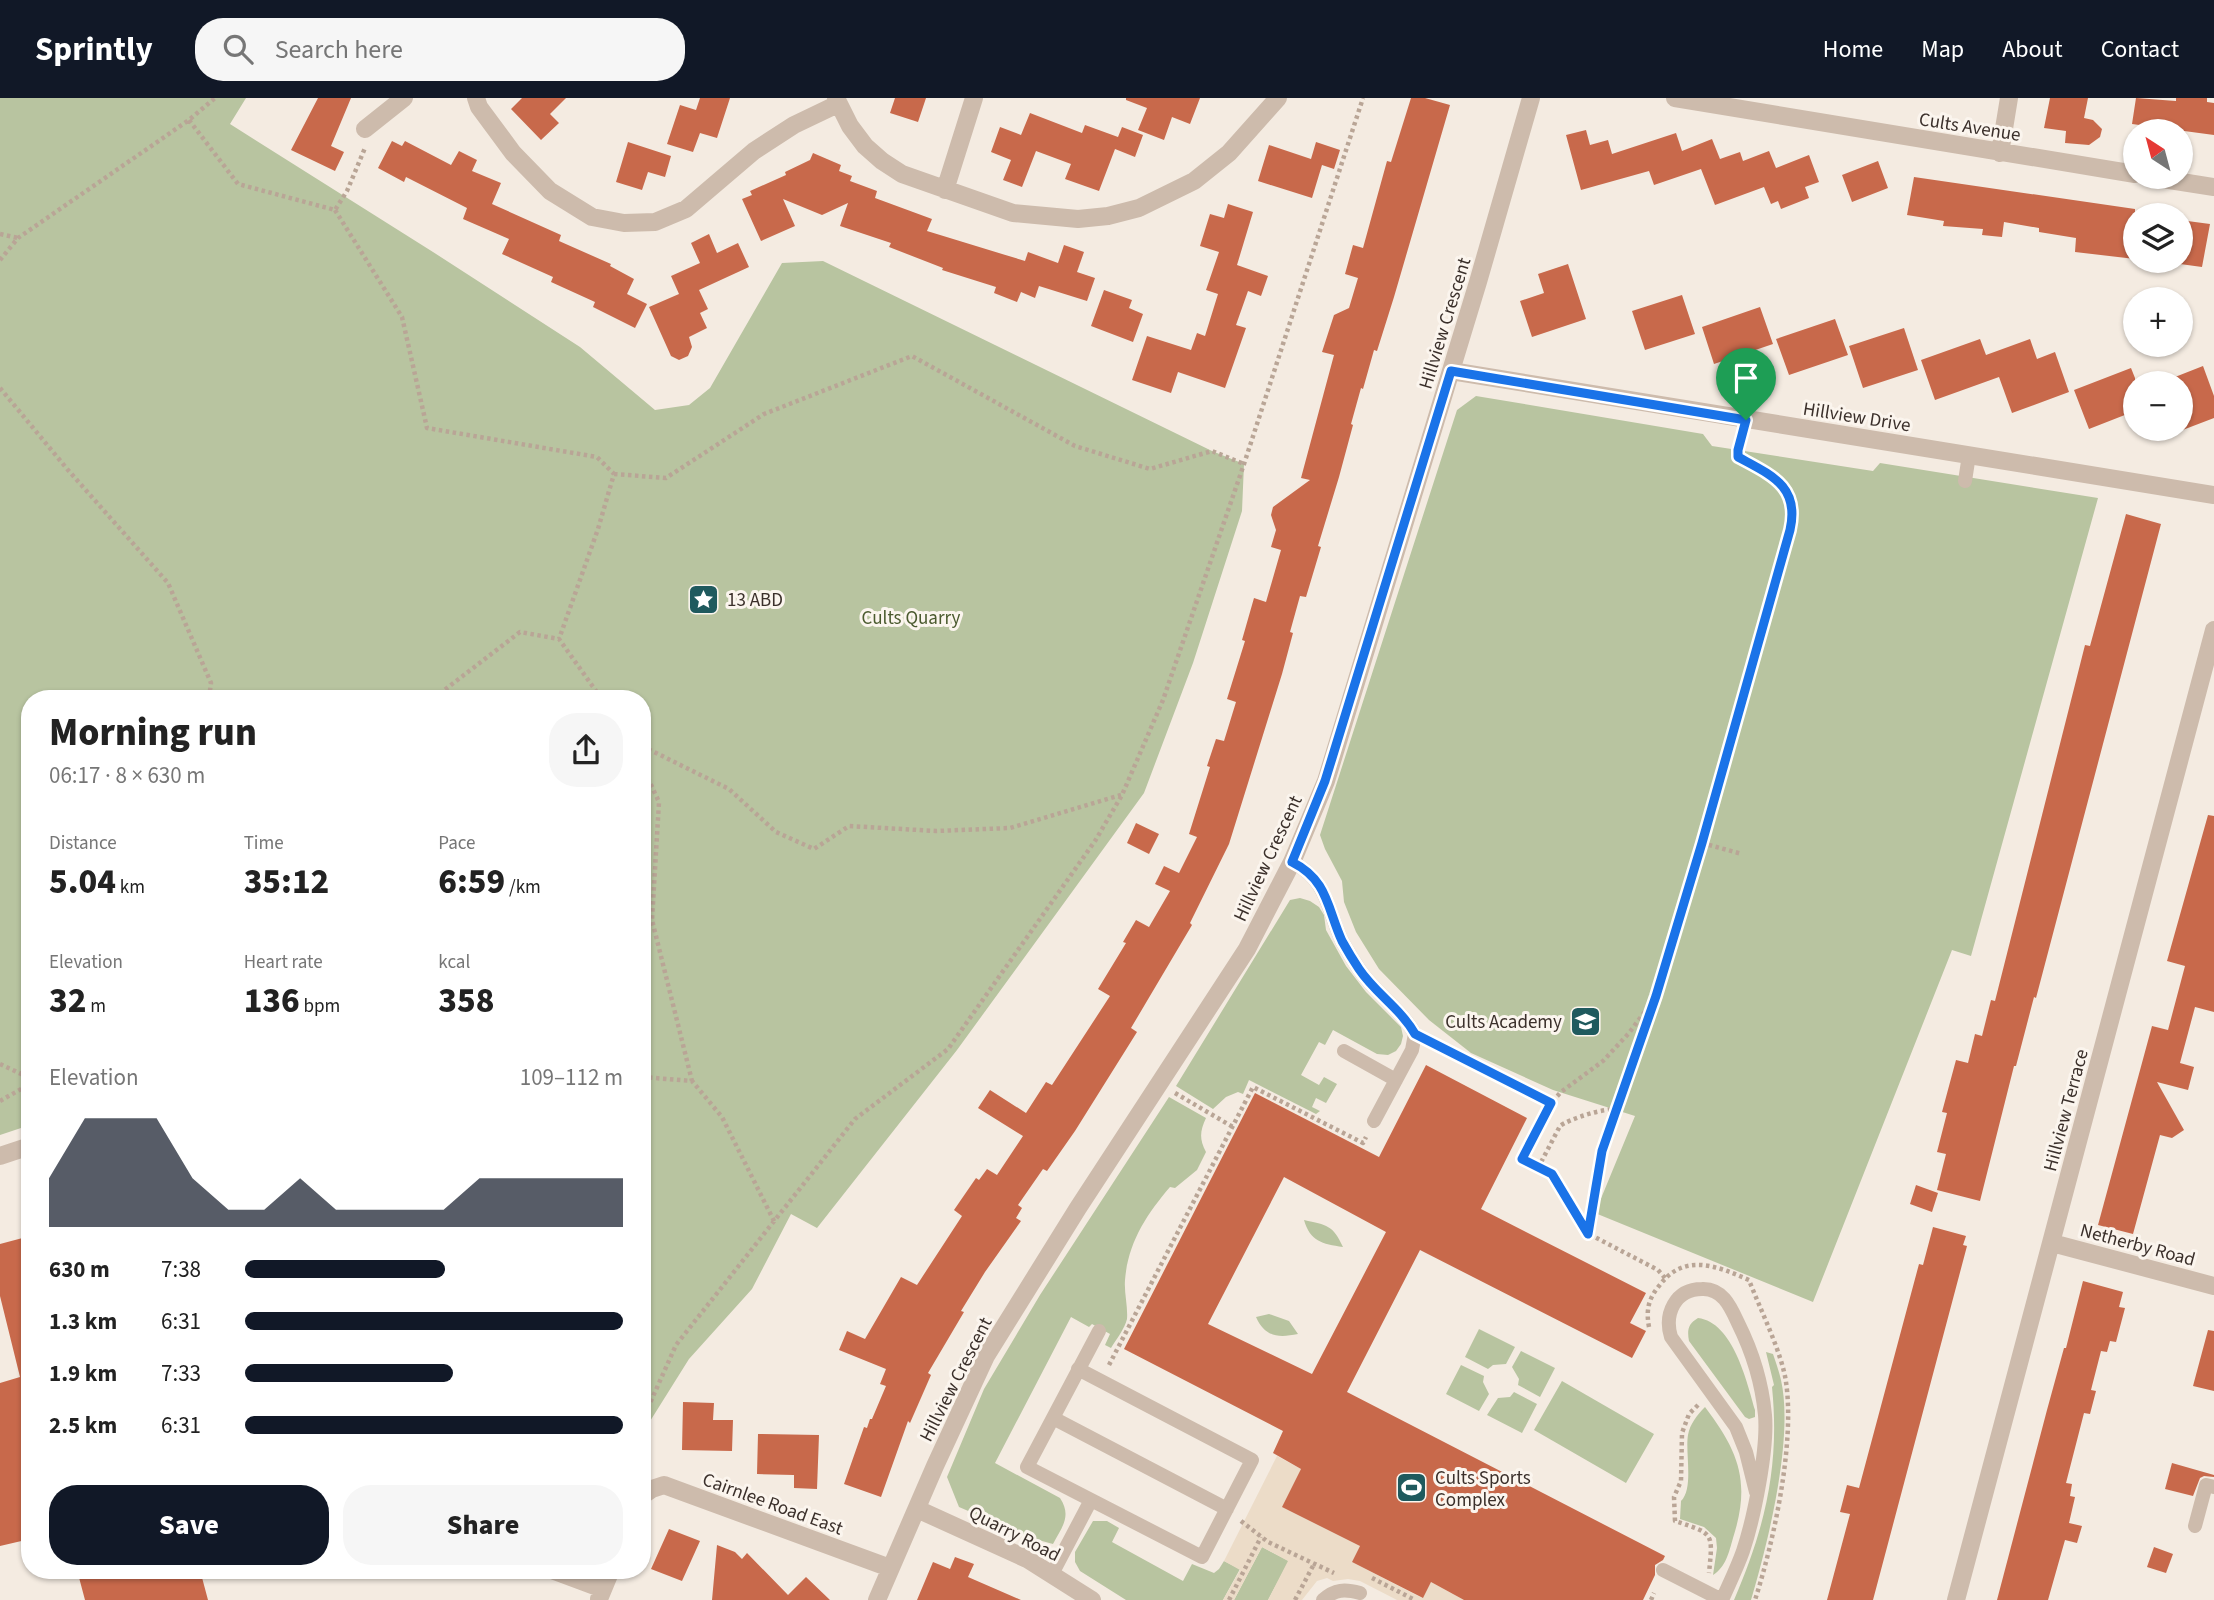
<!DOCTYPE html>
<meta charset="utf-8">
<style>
:root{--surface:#fff;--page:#f6f6f6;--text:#222;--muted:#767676;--accent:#111827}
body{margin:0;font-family:"Source Sans 3",sans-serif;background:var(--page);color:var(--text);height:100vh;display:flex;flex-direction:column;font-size:26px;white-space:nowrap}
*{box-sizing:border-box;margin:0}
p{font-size:23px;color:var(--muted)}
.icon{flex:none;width:38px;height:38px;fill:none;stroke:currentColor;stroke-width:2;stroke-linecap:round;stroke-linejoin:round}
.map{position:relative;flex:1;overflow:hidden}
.details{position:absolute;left:21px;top:592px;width:630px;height:889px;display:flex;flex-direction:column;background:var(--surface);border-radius:28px;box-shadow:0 2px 5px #0004}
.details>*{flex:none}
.needle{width:46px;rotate:324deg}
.fabs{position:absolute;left:2123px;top:21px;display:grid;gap:14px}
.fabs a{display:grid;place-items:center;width:70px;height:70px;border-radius:50%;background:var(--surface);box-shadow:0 2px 5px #0004;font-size:35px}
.pin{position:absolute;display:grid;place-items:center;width:60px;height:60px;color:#fff;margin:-72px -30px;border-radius:50% 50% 50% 0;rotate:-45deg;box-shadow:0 0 7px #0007}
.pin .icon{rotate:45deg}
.round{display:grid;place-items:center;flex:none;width:74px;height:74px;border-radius:28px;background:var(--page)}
.summary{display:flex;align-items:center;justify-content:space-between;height:119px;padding:0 28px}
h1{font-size:38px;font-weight:800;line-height:52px}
.stats{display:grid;grid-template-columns:repeat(3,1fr);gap:10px;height:119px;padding:7px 28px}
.stats div{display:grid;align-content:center}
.stats b{font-size:35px;font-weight:800}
.stats small{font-size:19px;font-weight:400}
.stats p{font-size:19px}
.chart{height:196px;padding:14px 28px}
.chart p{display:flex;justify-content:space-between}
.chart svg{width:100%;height:126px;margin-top:7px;fill:var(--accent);opacity:.7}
.cta{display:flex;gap:14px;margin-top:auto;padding:14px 28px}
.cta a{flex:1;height:80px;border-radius:28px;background:var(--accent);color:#fff;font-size:28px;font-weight:800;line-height:80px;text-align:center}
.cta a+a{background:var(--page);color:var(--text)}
ul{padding:0 28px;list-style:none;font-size:23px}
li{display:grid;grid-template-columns:112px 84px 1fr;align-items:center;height:52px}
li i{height:18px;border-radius:9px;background:var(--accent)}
header{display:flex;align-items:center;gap:42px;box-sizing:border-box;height:98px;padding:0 35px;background:var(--accent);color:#fff}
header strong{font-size:33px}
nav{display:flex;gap:38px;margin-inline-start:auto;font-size:24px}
.search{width:490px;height:63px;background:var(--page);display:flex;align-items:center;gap:18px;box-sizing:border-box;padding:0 24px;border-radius:28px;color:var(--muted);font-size:26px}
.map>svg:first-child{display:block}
.green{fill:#b8c4a0}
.plaza{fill:#ecdcc8}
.building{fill:#c8694b;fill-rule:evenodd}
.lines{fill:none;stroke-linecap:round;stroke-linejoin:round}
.path{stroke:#b9a596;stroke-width:4.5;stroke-dasharray:3.5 3.5;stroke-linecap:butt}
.lane{stroke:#cdbbac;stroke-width:14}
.street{stroke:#cdbbac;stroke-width:18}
.route-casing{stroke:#fff;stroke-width:14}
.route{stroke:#1a73e8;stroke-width:9}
.labels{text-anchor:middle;stroke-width:6;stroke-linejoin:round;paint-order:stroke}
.street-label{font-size:19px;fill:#3b302b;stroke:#fbf5ee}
.poi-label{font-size:19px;fill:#3b302b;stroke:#fbf5ee;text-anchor:start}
.park-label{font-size:19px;fill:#4a5a2e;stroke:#fbf5ee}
</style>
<header>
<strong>Sprintly</strong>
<div class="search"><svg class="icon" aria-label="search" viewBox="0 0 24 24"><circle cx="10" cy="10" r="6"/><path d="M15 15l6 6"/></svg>Search here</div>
<nav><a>Home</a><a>Map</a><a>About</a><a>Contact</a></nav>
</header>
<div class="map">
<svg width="2214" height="1502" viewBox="0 0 2214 1502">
<rect width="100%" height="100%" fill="#f4ebe1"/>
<!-- green -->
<path class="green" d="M0,0H246L230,26L433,154L580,249L655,312L689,307L710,290L782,165L823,163L1212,353L1244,366L1242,413L1193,565L1144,695L957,952L817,1130L791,1116L752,1191L689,1261L642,1336V600H30V1027L0,1037Z
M1476,298L1703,336L1712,348L1873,373L1880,365L2098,400L1971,858L1952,852L1813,1204L1595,1115L1635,1018L1553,992L1471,955L1429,922L1379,871L1356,834L1344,804L1342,783L1325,751L1320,737L1457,312Z
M1300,800L1310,803L1319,809L1324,817L1326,832L1346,868L1366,894L1401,929L1403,938L1401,946L1396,953L1388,957L1377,956L1333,932L1325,947L1319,944L1301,977L1319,987L1324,979L1337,986L1326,1005L1316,1000L1312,1009L1320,1013L1316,1016L1249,982L1243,996L1238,994L1226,999L1213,1011L1176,988L1290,802Z
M1169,999L1206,1020C1200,1033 1199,1041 1206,1054L1197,1072L1175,1090L1170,1089C1146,1117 1128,1145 1125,1182C1124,1195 1128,1208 1127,1221C1125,1230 1116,1242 1111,1250L1105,1247L1110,1236L1092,1226L1089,1229L1071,1219L995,1365L1060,1400C1072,1418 1062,1429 1053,1446L1031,1440L959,1409L947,1379L984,1291L1040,1197Z
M1304,1122C1327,1127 1333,1127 1343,1149C1322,1146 1310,1143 1304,1122Z
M1269,1216L1289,1223L1298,1236C1278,1240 1265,1239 1256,1219Z
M1698,1220C1733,1224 1747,1284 1755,1312V1319L1749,1321L1745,1319L1689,1243C1687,1232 1688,1226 1698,1220Z
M1479,1231L1515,1249L1506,1266L1493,1267L1488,1271L1465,1259Z
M1521,1253L1555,1270L1540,1299L1518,1287L1519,1281L1512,1269Z
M1766,1254L1773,1256C1776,1265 1779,1273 1781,1282C1794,1340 1768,1445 1751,1502H1734C1765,1430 1780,1368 1772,1289L1774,1287Z
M1461,1267L1484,1278L1483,1284L1489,1296L1479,1313L1446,1296Z
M1562,1283L1654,1336L1626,1385L1534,1332Z
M1514,1294L1537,1306L1522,1335L1487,1317L1498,1300L1510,1299Z
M1705,1309C1739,1354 1751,1384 1733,1440C1729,1454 1726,1469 1713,1477L1717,1450L1716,1440L1704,1429L1680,1421L1681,1403C1694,1390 1685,1355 1688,1337C1690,1326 1697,1317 1705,1309Z
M1093,1423H1107L1119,1430L1112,1444L1183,1483L1192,1466L1214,1475L1219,1471L1224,1463L1240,1471L1223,1502H1126L1080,1473L1075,1464V1454Z
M1262,1449L1289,1463L1268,1502H1234Z"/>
<!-- plaza -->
<path class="plaza" d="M1277,1358L1301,1371L1360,1448L1352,1464L1422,1500L1431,1484L1464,1502H1397L1360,1483L1348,1481L1333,1483L1327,1480L1317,1483L1302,1502H1268L1288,1463L1262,1449L1234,1502H1223L1240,1472L1224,1463Z"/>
<!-- building -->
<path class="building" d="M318,0H351L331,48L344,54L335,73L291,52Z
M522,0H566L550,16L559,25L541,42L511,11Z
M700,0H730L717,40L700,35L693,54L667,46L680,7L696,12Z
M895,0H926L918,24L890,15Z
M1126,0H1200L1190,26L1172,19L1164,42L1138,32L1147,10L1126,2Z
M1411,0H1425L1450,7L1394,199L1377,253L1374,252L1363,291L1361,290L1351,326L1353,327L1339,379L1318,448L1321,449L1306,499L1300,498L1290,534L1293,535L1282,576L1229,746L1190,825L1192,827L1131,930L1137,934L1075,1033L1047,1073L1043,1071L1018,1107L1022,1110L1016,1120L1021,1123L985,1174L961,1213L964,1214L928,1275L931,1277L910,1325L908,1323L881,1399L844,1386L864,1329L867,1330L870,1321H872L886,1288L880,1286L886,1271L839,1252L847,1233L865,1241L901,1179L917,1187L962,1118L954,1112L976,1080L979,1082L987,1071L997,1077L1023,1038L978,1010L990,992L1026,1015L1046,984L1052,987L1110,898L1098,891L1126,845L1123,844L1136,822L1149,829L1170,793L1155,786L1164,768L1179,775L1197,739L1189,736L1210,669L1207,668L1216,641L1224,643L1236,604L1227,601L1245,543L1242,542L1254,500L1266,504L1281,452L1271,449L1276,432L1271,417L1273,409L1310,382L1301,380L1334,257L1322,254L1334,217L1349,210L1358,180L1345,176L1353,147L1363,150L1387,63L1391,64Z
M2050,0H2088L2084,20L2093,22L2102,31L2100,39L2089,47L2065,45L2066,33L2044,30Z
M2136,0L2176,3V0H2207V4L2214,5V37L2132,26Z
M1030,15L1082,35L1085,27L1118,39L1122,29L1143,37L1135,59L1115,51L1099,93L1065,81L1071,66L1036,53L1022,89L1003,82L1011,62L991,54L1000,29L1021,37Z
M1586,32L1590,47L1608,42L1612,56L1676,35L1682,53L1712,41L1720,61L1740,54L1743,63L1769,53L1776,70L1809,57L1819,84L1805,89L1809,100L1781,111L1778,103L1771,106L1764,89L1715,107L1701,71L1654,87L1649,73L1581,92L1566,37Z
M392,43L402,48L405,43L451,67L459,53L477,62L472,73L501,85L492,106L561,137L559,143L611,166L610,168L634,181L627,196L647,206L635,230L593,209L595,204L551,184L553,179L502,156L509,141L463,121L467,110L406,79L404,84L378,70Z
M628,44L671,58L665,79L648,74L642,92L616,84Z
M1316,44L1340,52L1334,71L1322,67L1312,100L1258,83L1269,47L1311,61Z
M813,55L841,67L839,73L852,78L850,83L877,93L875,100L932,121L927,133L1025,163L1028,154L1058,165L1064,147L1084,154L1077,174L1095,180L1087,203L1039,188L1035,200L1021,194L1017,204L994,195L996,189L942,172L943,170L889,149L891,145L840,128L848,105L822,117L783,101L795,128L761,143L742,101L752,97L750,93L786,77L785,74L810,62Z
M1878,63L1888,90L1852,104L1842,77Z
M1914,79L2135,111V161L2075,154L2076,140L2039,134V130L2004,124L2002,139L1982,137L1983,131L1943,128L1944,123L1907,117Z
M1228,106L1253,114L1237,167L1268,178L1261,198L1248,193L1236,227L1246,230L1225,290L1178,274L1171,295L1132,282L1147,238L1191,252L1197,235L1205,238L1218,196L1206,192L1219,154L1200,148L1210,116L1224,120Z
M2180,122L2210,126L2202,169L2180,166Z
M709,136L717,155L738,145L749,169L699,192L708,211L700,215L707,230L689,239L692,249L688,258L679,262L671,258L649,209L679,196L671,178L700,165L691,145Z
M1568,166L1586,221L1532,239L1520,203L1544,195L1538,176Z
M1104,192L1132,202L1129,210L1143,216L1133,244L1091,228Z
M1682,197L1695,236L1645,252L1632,213Z
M1760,209L1773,246L1714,266L1702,229Z
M1835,221L1848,257L1789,277L1776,241Z
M1904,230L1918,272L1863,290L1849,248Z
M1980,241L1986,257L2030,241L2037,261L2055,254L2069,294L2012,315L1999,279L1935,302L1921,262Z
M2203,268L2214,298V320L2180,333V285H2177L2175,279Z
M2131,270L2135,280V313L2089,331L2074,292Z
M2126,416L2161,426L2036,900L2034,899L2016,968H2014L1980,1103L1937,1092L1946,1056L1937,1054L1947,1015L1942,1014L1956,962L1968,965L1975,936L1982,938L1991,902L1995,903L2085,547L2090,548Z
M2208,717L2214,718V914L2195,909L2180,965L2194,969L2188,992L2157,984L2184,1032L2172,1040L2160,1037L2133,1136L2098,1127L2152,928L2168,932L2185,868L2167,863Z
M1136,725L1159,736L1149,756L1127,745Z
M1426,967L1527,1020L1481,1111L1646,1195L1630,1225L1646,1233L1632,1260L1420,1152L1347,1294L1665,1458L1663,1462L1655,1467V1477L1643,1502H1464L1431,1484L1423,1500L1352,1464L1360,1448L1282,1409L1301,1371L1273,1355L1283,1333L1124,1251L1255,995L1379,1059ZM1284,1079L1386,1134L1312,1276L1208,1226Z
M1916,1087L1938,1095L1932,1114L1910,1106Z
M1933,1129L1966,1138L1963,1147L1967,1148L1873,1502H1827L1850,1416L1840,1414L1847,1387L1859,1390L1919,1166L1923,1167Z
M30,1138V1441L0,1448V1285L20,1279L0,1198V1146Z
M2083,1183L2123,1194L2119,1209L2125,1210L2116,1244L2110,1243L2107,1254L2101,1253L2091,1292L2096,1293L2090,1316L2084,1315L2066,1385L2072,1386L2070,1398L2075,1399L2069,1425L2082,1428L2077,1445L2065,1442L2048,1502H1997L2047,1312L2064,1250H2066Z
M2208,1232L2214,1233V1293L2193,1288Z
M683,1304L714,1305L713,1322H733L732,1353L682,1352Z
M758,1336L819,1337L817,1391L794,1390V1377L757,1376Z
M2172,1365L2214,1377V1379L2204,1378L2200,1380L2193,1398L2165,1391Z
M669,1431L700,1443L682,1483L651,1471Z
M717,1447L735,1454L742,1461L747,1455L788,1497L806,1479L830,1502H712Z
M2154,1449L2173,1456L2166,1475L2147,1469Z
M955,1459L974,1466L968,1479L1021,1502H917L933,1464L950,1471Z
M77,1472H200L208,1502H85Z"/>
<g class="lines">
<!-- path -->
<path class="path" d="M189,22L238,86L335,112L347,93L365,50
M335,112L402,219L427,330L597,359L614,376L598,431L559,541
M0,136L18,140
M0,162L18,140L189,22L215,0
M0,290L68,372L168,485L211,585L209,600
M614,376L666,380L764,316L912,258L1075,348L1150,371L1212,353L1244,366
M434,600L520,534L559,541L601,600
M642,648L729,691L776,734L814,751L849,728L936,733L1010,730L1121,697
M642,667L659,704L652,822L692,983
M1702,745L1742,756
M1430,944L1551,1005
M0,966L30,980
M642,979L692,983L722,1019L775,1125
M1175,995L1233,1029
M0,1003L30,986
M1538,1070L1560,1028C1569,1021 1606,1009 1617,1012
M1588,1135L1552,1076L1522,1061L1551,1005L1561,994L1603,963L1629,935L1652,904
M1665,1180L1658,1172L1589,1136L1602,1053L1656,898L1702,745L1793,418C1789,381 1767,375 1738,359L1741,340
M1649,1229C1646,1213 1648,1201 1659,1188C1684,1154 1717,1168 1749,1182C1760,1211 1782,1255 1786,1284C1795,1345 1774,1443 1755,1502
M1109,1267L1253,989L1363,1045L1366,1039
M1698,1307L1689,1316L1682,1335L1681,1383L1674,1399L1675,1423C1714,1436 1713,1434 1709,1475
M642,1323L676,1247L855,1021L948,951L1095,743L1122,697L1163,602L1244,366L1363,0
M1241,1423L1268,1444L1334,1475
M1372,1480L1415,1502
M1229,1502L1261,1439
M1295,1502L1314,1466
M1651,1502L1654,1495"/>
<!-- lane -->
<path class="lane" d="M1965,383L1969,357
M1292,764C1328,782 1327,811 1342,843C1347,852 1353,862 1359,871C1375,895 1401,911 1415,936L1412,952L1374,1023
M1344,953L1396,982
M1078,1271L1252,1362L1202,1459L1027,1369L1099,1233
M1053,1320L1227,1411
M2195,1428L2206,1387L2214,1389
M1663,1472L1722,1502
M1052,1476L1091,1402
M1323,1502C1335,1491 1345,1491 1360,1495
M1722,1502C1729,1486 1737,1470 1743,1453C1754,1420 1768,1351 1765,1317C1762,1285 1752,1253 1738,1225C1731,1210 1723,1190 1702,1191C1675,1191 1664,1216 1671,1239L1736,1329L1746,1354L1756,1394"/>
<!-- street -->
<path class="street" d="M476,0L479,9L513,55L550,93L592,119L624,125L655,124L686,111L754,53L794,27L838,6
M836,0L850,28L865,48L882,63L902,76L1013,115L1078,121L1108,118L1139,110L1194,83L1229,55L1278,0
M1675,0L2135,76
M365,31L404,0
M2000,55L2009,0
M2150,79L2214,89
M945,92L974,0
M1451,273L2214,397
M0,1058L30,1048
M2052,1145L2214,1188
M642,1398L652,1391L664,1387L890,1470
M917,1411L1027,1461L1092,1502
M552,1472L603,1491
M599,1501L611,1472
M877,1502L935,1368L986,1258L1078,1110L1247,851L1292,764L1326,683L1478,184L1531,0
M1956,1502L2214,532"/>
</g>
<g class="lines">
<defs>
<path id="route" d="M1451,273L1746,322L1738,352V359C1771,377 1800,388 1790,432L1702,745L1656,898L1602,1053L1588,1136L1552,1076L1522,1061L1551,1005L1415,936C1401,911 1375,895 1359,871C1353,862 1347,852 1342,843C1327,810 1328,782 1292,764L1325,683Z"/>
</defs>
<!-- route casing -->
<use href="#route" class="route-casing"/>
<!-- route -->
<use href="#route" class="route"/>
</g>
<!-- icons -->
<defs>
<symbol id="sight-square" viewBox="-11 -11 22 22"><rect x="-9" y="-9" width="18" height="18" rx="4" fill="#1f5a5e" stroke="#fbf5ee"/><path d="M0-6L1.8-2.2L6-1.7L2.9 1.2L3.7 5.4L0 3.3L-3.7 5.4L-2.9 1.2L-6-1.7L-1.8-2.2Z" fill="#fff"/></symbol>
<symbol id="school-square" viewBox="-11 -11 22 22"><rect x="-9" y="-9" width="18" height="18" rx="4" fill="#1f5a5e" stroke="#fbf5ee"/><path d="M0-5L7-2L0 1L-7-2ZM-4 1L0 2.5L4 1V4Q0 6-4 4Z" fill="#fff"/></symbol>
<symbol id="stadium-square" viewBox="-11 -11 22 22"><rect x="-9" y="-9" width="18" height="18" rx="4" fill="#1f5a5e" stroke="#fbf5ee"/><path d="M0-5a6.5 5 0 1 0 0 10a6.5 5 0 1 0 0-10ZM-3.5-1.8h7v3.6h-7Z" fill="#fff"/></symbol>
</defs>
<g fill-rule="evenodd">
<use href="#sight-square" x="686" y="484" width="35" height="35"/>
<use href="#school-square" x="1568" y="906" width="35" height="35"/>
<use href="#stadium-square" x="1394" y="1372" width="35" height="35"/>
</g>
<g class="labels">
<!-- street labels -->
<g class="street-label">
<text transform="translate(1970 28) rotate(9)" y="7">Cults Avenue</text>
<text transform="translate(1444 225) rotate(-73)" y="7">Hillview Crescent</text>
<text transform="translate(1857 318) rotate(9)" y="7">Hillview Drive</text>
<text transform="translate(1267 760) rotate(-65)" y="7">Hillview Crescent</text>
<text transform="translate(2065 1012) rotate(-75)" y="7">Hillview Terrace</text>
<text transform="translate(2138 1146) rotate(15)" y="7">Netherby Road</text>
<text transform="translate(955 1281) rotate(-63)" y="7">Hillview Crescent</text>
<text transform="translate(773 1405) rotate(20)" y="7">Cairnlee Road East</text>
<text transform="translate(1015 1435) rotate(27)" y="7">Quarry Road</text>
</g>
<!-- poi labels -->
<g class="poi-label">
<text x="727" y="508">13 ABD</text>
<text x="1562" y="930" text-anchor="end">Cults Academy</text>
<text x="1435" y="1386">Cults Sports<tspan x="1435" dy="22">Complex</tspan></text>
</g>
<!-- park labels -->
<g class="park-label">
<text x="911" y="526">Cults Quarry</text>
</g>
</g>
</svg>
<div class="fabs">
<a><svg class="needle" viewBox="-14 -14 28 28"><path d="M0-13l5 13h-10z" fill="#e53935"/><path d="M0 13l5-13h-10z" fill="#767676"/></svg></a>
<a><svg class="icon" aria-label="layers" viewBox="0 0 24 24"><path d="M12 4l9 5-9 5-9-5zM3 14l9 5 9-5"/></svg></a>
<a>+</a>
<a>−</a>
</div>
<div class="pin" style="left:1746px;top:322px;background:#1e9e55"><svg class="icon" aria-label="arrive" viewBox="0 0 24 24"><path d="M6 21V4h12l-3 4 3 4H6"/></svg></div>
<section class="details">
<div class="summary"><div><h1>Morning run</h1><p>06:17 · 8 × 630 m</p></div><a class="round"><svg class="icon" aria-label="share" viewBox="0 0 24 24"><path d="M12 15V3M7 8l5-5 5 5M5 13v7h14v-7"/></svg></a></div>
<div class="stats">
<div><p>Distance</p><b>5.04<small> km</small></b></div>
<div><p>Time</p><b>35:12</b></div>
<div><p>Pace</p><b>6:59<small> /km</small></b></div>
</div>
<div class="stats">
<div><p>Elevation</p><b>32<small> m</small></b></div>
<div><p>Heart rate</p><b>136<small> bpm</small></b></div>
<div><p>kcal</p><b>358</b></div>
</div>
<div class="chart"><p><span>Elevation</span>109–112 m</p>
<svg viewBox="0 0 160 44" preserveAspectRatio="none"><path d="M0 44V27L10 6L20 6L30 6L40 27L50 38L60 38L70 27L80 38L90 38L100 38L110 38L120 27L130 27L140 27L150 27L160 27V44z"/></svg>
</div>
<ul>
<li><b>630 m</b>7:38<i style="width:53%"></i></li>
<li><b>1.3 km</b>6:31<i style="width:100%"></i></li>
<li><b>1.9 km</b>7:33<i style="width:55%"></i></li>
<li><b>2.5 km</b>6:31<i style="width:100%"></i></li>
</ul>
<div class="cta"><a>Save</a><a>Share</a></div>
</section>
</div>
